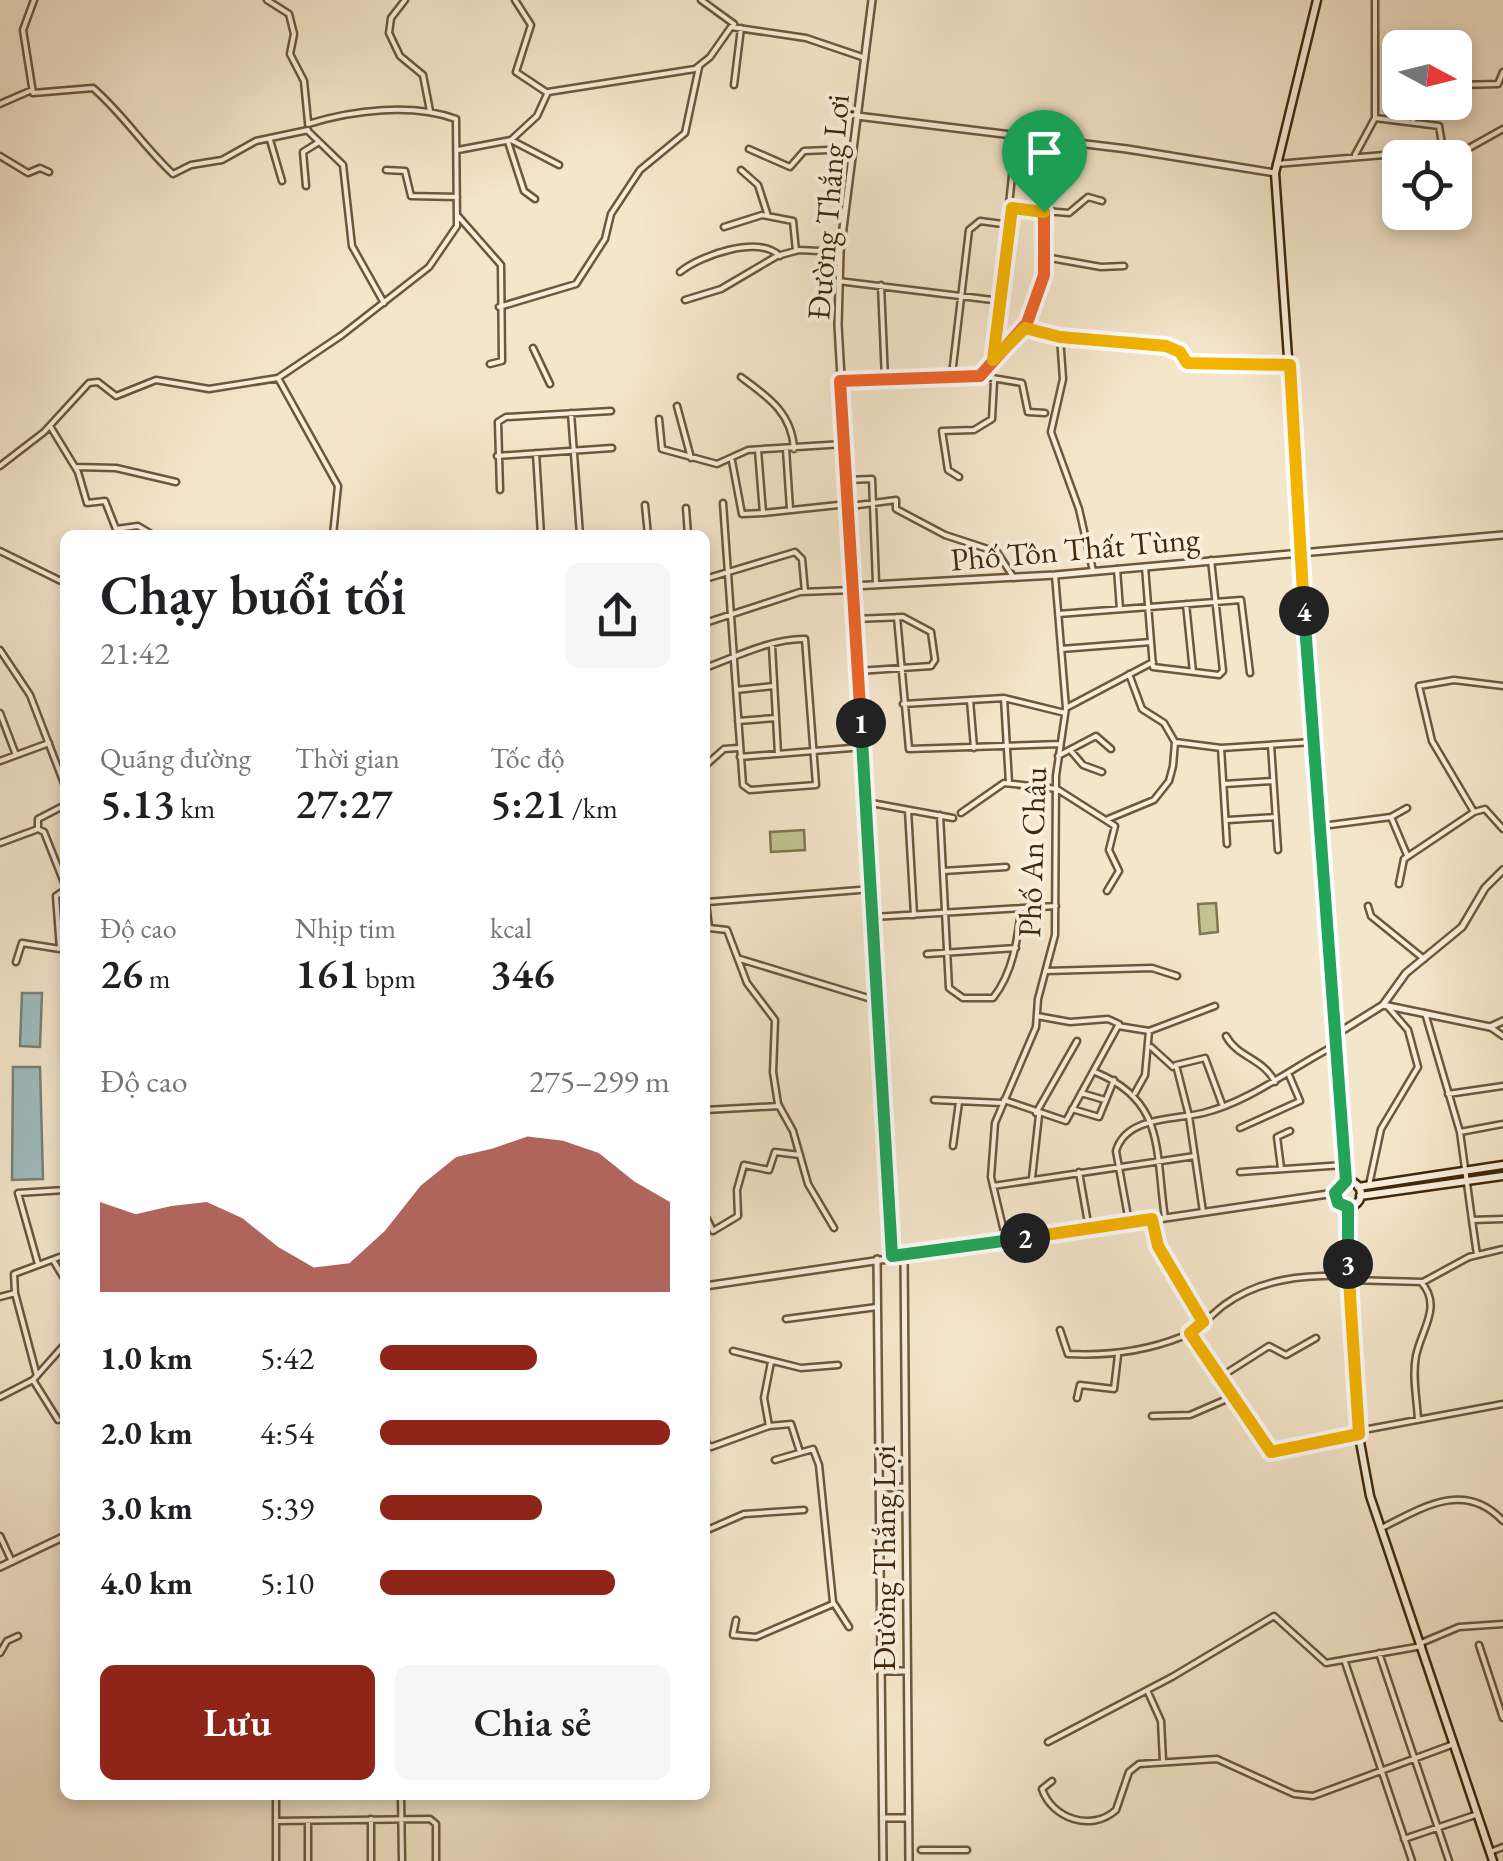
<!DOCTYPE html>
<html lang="vi">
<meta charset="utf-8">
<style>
:root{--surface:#fff;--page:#f6f6f6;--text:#202124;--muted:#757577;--accent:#8f2418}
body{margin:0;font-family:"EB Garamond",serif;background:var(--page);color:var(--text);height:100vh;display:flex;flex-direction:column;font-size:38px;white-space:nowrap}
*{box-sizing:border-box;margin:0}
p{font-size:32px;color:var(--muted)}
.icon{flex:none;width:55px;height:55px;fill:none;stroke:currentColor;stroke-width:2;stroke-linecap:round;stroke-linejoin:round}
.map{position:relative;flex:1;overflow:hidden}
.sheet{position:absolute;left:60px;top:530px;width:650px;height:1270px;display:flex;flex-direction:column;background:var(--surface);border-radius:15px;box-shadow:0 5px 15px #0003}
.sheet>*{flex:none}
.needle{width:65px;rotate:97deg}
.buttons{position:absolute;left:1382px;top:30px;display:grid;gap:20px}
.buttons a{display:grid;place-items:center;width:90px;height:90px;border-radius:15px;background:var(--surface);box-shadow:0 5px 15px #0003;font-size:50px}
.pin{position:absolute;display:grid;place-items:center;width:85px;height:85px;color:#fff;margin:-102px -42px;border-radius:50% 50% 50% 0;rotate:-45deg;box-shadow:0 0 10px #0007}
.pin .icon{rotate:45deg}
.km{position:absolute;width:50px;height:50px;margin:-25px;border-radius:50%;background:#222;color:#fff;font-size:28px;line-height:50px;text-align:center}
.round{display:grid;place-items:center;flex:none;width:105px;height:105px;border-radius:15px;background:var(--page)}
.overview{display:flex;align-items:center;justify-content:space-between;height:170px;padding:0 40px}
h1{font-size:55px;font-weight:600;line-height:75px}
.metrics{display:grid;grid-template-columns:repeat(3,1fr);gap:15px;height:170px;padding:10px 40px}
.metrics div{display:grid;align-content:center}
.metrics b{font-size:42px;font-weight:600}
.metrics small{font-size:28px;font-weight:400}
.metrics p{font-size:28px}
.chart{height:280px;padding:20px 40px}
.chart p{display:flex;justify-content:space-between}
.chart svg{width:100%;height:180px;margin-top:10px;fill:var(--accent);opacity:.7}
.cta{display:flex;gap:20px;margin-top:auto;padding:20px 40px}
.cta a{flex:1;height:115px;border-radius:15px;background:var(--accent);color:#fff;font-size:40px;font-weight:600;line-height:115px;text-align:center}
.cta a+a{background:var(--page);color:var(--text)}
ul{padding:0 40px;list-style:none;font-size:32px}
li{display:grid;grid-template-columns:160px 120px 1fr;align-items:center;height:75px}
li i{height:25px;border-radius:12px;background:var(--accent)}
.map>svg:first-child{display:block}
.green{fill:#c1c393;stroke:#80764f;stroke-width:2.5}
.water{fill:#9fbdbf;stroke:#798177;stroke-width:2.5}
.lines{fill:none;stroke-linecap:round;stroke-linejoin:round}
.minor-casing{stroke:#6d583b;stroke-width:9}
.tertiary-casing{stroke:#6d583b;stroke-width:10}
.secondary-casing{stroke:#40280b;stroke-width:11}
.minor{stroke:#f8efdd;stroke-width:4}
.tertiary{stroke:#f8efdd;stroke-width:5}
.secondary{stroke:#f8efdd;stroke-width:6}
.split-1-casing{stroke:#fff;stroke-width:20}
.split-2-casing{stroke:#fff;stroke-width:20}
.split-3-casing{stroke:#fff;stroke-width:20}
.split-4-casing{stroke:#fff;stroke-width:20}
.split-5-casing{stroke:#fff;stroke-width:20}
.split-1{stroke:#f0652b;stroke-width:12}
.split-2{stroke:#22a559;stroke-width:12}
.split-3{stroke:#f5b400;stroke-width:12}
.split-4{stroke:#22a559;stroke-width:12}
.split-5{stroke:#f5b400;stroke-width:12}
.labels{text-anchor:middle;stroke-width:8;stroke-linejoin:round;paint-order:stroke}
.street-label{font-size:32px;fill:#40280b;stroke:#f8efdd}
</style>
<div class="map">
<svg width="1503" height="1861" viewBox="0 0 1503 1861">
<rect width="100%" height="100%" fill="#f4e6cb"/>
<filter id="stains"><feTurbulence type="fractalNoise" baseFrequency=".002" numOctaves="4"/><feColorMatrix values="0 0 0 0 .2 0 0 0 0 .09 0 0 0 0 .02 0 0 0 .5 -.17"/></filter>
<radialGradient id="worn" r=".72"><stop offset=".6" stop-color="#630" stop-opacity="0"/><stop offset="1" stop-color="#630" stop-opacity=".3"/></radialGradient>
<!-- green -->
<path class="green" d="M804,830L805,850L771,852L770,832Z
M1216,903L1218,932L1200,934L1198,904Z"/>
<!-- water -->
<path class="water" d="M22,993H42L40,1047L20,1046Z
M13,1067H40L43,1179L12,1180Z"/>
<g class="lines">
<defs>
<path id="minor" d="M34,0L23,30L33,93L93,88C123,114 144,147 173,174L191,165L222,160L256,141L308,130
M267,0L289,14L294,34L290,54L304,81L308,122
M405,0L391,18L389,33L400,56L423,75L430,111
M515,0L531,25L516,72L546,92
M701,0L734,24
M734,85L741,28
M1455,91L1458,85L1498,84L1503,72
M0,104L32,90
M1375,118L1439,126L1443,150
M1413,122L1417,102
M309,132L343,165L352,246L384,303
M270,140L282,181
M511,140L559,165
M508,142L524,191L535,199
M749,149L790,167L804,151L853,149
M458,150L511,140L537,116L548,92L695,69L710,57L731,27L806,38L865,58
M1355,155L1375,118V0
M0,156L28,173L40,168L49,172
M1276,164L1469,148L1503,129
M386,170L405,171L411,196L457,197
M741,170L758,185L768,216
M306,186L303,152L319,142
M1011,208L1069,213L1088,197L1102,201
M458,216L501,265L502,361L490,364
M724,227L762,215L793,221L796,251
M1045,257L1101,267L1124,266
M680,272C701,255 758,235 780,256
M838,281L1001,301
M881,285L885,380
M685,300L721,289L777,256L799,250L840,252
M499,307L576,284L605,239L611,214L640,170L685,133L699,67
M1025,328L1060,337L1166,347L1180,352L1187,363L1289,365
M1060,337L1063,379L1051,432L1079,509L1093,571
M533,348L550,384
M993,360L1016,137
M953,366L969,230L980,221L1010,225
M980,376L1027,323L1043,275L1044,212
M741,377C768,397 792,413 794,449
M278,378L338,486L333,535
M841,381L980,376L1022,383L1028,412L1045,413
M677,406L691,458
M571,413L580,535
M659,419L662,449L717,464L748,450L844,444
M50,426L78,472L87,503L105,501L116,529L138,526L153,535
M786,449L790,509
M536,453L541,535
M497,456L612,448
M732,461L742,514L763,513L758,450
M0,466L44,432L89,383L98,382L116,396L156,380L209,389L278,378L342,335L429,267L457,226L456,119C412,103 353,110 308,124
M75,467L116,468L176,482
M959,477L948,470L942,431L974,430L992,419L994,381
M847,480L872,479L876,583
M500,490L498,422L506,417L611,411
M645,505L648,535
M851,506L896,500V509L945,535L997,552L1014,578
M686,508L688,535
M763,513L848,504
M0,551L65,583
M1145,567L1153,667L1219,675L1223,671L1211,560
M1117,569L1120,609
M705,579L795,552L802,559L805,592
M1186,604L1193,672
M1058,614L1241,600L1250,673
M897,617L909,749L1060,744
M855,619L903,617L931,632L935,660L931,666L858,671
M705,623L800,592L853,590
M772,646L778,754
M1061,649L1151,642
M0,650L30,695L65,786
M705,668C735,657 773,638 805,639L816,785L750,790L743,785L734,661V657C730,606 727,555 723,503
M736,690L774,686
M1004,698L1009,783
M970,700L974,748
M903,704L1004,698L1065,713
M1066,708L1153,662
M0,713L16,755
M738,721L776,718
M1175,742L1221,748L1313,742
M1271,745L1278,850
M1221,748L1227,844
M1071,751L1083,765L1102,772
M1058,756L1096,736L1111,749
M740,757L863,747
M0,761L49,743
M705,766L724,749L738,748
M1224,784L1273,781
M866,802L953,818
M908,810L914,915
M1474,812L1432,741L1419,686L1454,680L1503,686
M961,813L1004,783L1057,789L1115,826L1109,850L1119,871L1107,891
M940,815L949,988L963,998H993C1013,973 1018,938 1021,908
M1391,817L1407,808
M1108,819L1154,800L1169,781L1173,766L1175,742L1164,723L1142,709L1129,674
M1228,820L1276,817
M1322,826L1391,817L1407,855
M38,828V819L65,805
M0,843L38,829L44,832L65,885
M943,871L1006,867
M1399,884L1404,859L1474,812L1485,809L1503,829
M706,902L709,928L727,930L747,983L775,1020L773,1072L778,1104L793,1131L808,1184L834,1228
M707,902L872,889
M1368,906L1371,916L1424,959
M873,917L1056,906
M927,954L1016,948
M740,959L878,1001
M16,962L22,943L60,949L56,896L65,890
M1046,971L1152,968L1177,976
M1425,1013L1460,1132L1472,1220L1503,1219
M1118,1026L1149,1031L1215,1006
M1490,1027L1503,1036
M1226,1036C1238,1058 1263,1058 1275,1082
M1151,1047L1173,1067
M1095,1072C1166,1101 1155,1151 1165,1218
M1081,1093L1105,1100
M1135,1093L1145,1075L1149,1031
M1448,1094L1503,1086
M934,1100L1002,1103
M1004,1100L1066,1121L1119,1024L1108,1019L1070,1022L1037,1016
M1072,1109L1099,1117L1114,1080
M705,1110L779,1106
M1036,1113L1077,1041
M1240,1128L1300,1101L1289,1075
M1460,1132L1503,1124
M953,1146L959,1102
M1281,1168L1277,1137L1290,1131
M1079,1172L1089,1229
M1240,1172L1344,1165
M1032,1178L1039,1115
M1369,1185L1381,1129L1418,1067L1408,1030L1389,1008
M993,1186L1195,1156
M1203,1212L1189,1116L1176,1065L1205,1058L1222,1104
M705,1215L713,1231L738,1216L737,1190L744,1165L769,1170L775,1152L800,1155
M1152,1219L1157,1246L1203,1321
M1472,1220L1477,1255
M1129,1222L1116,1151C1126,1116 1175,1120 1203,1113C1251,1101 1291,1068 1334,1046
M1006,1240L991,1177L995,1123L1036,1027L1038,999L1055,935L1056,776L1066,708L1055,575
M53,1260L65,1280
M38,1264L18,1193L65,1190
M1349,1280L1423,1282L1469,1257L1503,1249
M0,1297L15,1293
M786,1319L877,1307
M1060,1330L1068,1354C1107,1356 1143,1352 1181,1337C1197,1331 1210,1316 1224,1305C1261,1278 1304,1275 1349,1276
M1189,1333L1269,1451L1359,1434
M733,1351L801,1368L838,1365
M37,1376L15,1293L14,1274L65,1255
M1222,1376L1269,1346L1286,1355L1316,1338
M33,1380L58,1420
M0,1397L33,1380L65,1344
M1077,1398L1080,1385L1114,1389L1118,1355
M1152,1416L1190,1415L1234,1396
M1418,1420C1417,1399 1412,1376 1416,1356C1421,1330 1443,1306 1421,1282
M769,1426L764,1398L771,1362
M705,1428L706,1443L711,1447L769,1426L791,1424L800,1452
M1358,1431L1503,1404
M775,1460L813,1449L819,1465L833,1602L849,1627
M1382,1528C1423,1507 1465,1480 1503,1521
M705,1531L744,1514L804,1510
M0,1536L12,1562
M736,1620L733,1635L756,1637L833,1604
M1421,1643L1459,1627L1503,1624
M1479,1645L1503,1718
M0,1653L7,1641L18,1636
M1379,1653L1449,1861
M1345,1662L1412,1861
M1147,1690L1161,1721L1163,1761
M1048,1742L1172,1677L1274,1616L1326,1663L1422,1646
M1052,1781L1042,1789C1052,1819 1092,1832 1116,1810L1129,1772L1139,1764L1217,1759L1294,1794L1313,1796L1454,1744
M276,1795V1861
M401,1795L402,1861
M277,1821L430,1819L436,1824V1861
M308,1821V1861
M1404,1839L1475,1815
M921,1850H967
M1490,1852L1503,1847
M371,1861V1819"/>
<path id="tertiary" d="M872,0L840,252L838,325L892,1257
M857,116L1127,149L1275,173
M853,586L1055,575L1503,535
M1383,1005L1490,1027L1503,1021
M1335,1035L1383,1005L1406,973L1462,927L1485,888L1503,870
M904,1255L909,1861
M877,1259L883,1861
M705,1286L1335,1193
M879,1488L906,1487
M0,1567L65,1536
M881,1671H907
M883,1818H908"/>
<path id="secondary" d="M1317,0L1275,173L1346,1181
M1335 1194a13 13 0 1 1 26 0a13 13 0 1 1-26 0Z
M1358,1187L1503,1165
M1360,1196L1503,1176
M1347,1207L1358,1431L1370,1496L1493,1861"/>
</defs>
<!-- minor casing -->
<use href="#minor" class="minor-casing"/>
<!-- tertiary casing -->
<use href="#tertiary" class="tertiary-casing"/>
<!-- secondary casing -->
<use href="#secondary" class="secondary-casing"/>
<!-- minor -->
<use href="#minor" class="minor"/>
<!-- tertiary -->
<use href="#tertiary" class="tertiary"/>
<!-- secondary -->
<use href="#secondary" class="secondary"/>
</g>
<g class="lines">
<defs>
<path id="split-1" d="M861,723L840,381L980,376L1027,323L1044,275V212"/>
<path id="split-2" d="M861,723L892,1256L1025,1238"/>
<path id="split-3" d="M1025,1238L1152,1219L1158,1246L1203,1322L1190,1333L1271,1452L1359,1434L1348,1264"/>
<path id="split-4" d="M1304,611L1346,1181L1335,1193L1338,1203L1348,1207V1264"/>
<path id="split-5" d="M1044,212L1012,208L993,360L1025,328L1060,337L1166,346L1180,352L1187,363L1290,365L1304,611"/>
</defs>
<!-- split-1 casing -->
<use href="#split-1" class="split-1-casing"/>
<!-- split-2 casing -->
<use href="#split-2" class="split-2-casing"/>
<!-- split-3 casing -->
<use href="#split-3" class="split-3-casing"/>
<!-- split-4 casing -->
<use href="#split-4" class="split-4-casing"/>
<!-- split-5 casing -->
<use href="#split-5" class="split-5-casing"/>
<!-- split-1 -->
<use href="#split-1" class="split-1"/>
<!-- split-2 -->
<use href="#split-2" class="split-2"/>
<!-- split-3 -->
<use href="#split-3" class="split-3"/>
<!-- split-4 -->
<use href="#split-4" class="split-4"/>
<!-- split-5 -->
<use href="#split-5" class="split-5"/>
</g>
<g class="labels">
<!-- street labels -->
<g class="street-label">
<text transform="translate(828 207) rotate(-85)" y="11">Đường Thắng Lợi</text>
<text transform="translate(1075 549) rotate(-5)" y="11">Phố Tôn Thất Tùng</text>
<text transform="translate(1032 852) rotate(-88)" y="11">Phố An Châu</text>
<text transform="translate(884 1558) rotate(-90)" y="11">Đường Thắng Lợi</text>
</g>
</g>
<rect width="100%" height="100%" filter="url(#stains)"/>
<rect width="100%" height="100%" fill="url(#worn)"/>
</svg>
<div class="buttons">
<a><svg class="needle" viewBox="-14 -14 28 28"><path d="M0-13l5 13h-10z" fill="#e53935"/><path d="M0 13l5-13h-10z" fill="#757577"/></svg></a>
<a><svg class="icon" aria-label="locate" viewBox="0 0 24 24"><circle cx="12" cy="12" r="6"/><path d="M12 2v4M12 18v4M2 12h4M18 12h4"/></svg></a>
</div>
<div class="pin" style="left:1044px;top:212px;background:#1e9e55"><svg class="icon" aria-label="arrive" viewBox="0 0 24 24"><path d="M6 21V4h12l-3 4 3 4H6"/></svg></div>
<b class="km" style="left:861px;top:723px">1</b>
<b class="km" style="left:1025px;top:1238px">2</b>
<b class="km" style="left:1348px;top:1264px">3</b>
<b class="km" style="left:1304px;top:611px">4</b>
<section class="sheet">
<div class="overview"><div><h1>Chạy buổi tối</h1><p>21:42</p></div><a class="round"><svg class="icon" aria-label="share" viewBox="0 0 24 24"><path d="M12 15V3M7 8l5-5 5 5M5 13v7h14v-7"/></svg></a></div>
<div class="metrics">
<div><p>Quãng đường</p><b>5.13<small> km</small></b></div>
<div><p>Thời gian</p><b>27:27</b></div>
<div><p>Tốc độ</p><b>5:21<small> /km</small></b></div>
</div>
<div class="metrics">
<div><p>Độ cao</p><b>26<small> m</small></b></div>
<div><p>Nhịp tim</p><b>161<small> bpm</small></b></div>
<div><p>kcal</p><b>346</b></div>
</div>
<div class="chart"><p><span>Độ cao</span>275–299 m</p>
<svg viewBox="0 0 160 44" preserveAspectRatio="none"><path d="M0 44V22L10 25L20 23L30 22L40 26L50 33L60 38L70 37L80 29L90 18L100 11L110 9L120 6L130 7L140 10L150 17L160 22V44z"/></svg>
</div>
<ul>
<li><b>1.0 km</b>5:42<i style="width:54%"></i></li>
<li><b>2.0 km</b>4:54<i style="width:100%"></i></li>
<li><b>3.0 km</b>5:39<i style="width:56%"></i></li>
<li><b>4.0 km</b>5:10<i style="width:81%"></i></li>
</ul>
<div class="cta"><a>Lưu</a><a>Chia sẻ</a></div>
</section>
</div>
